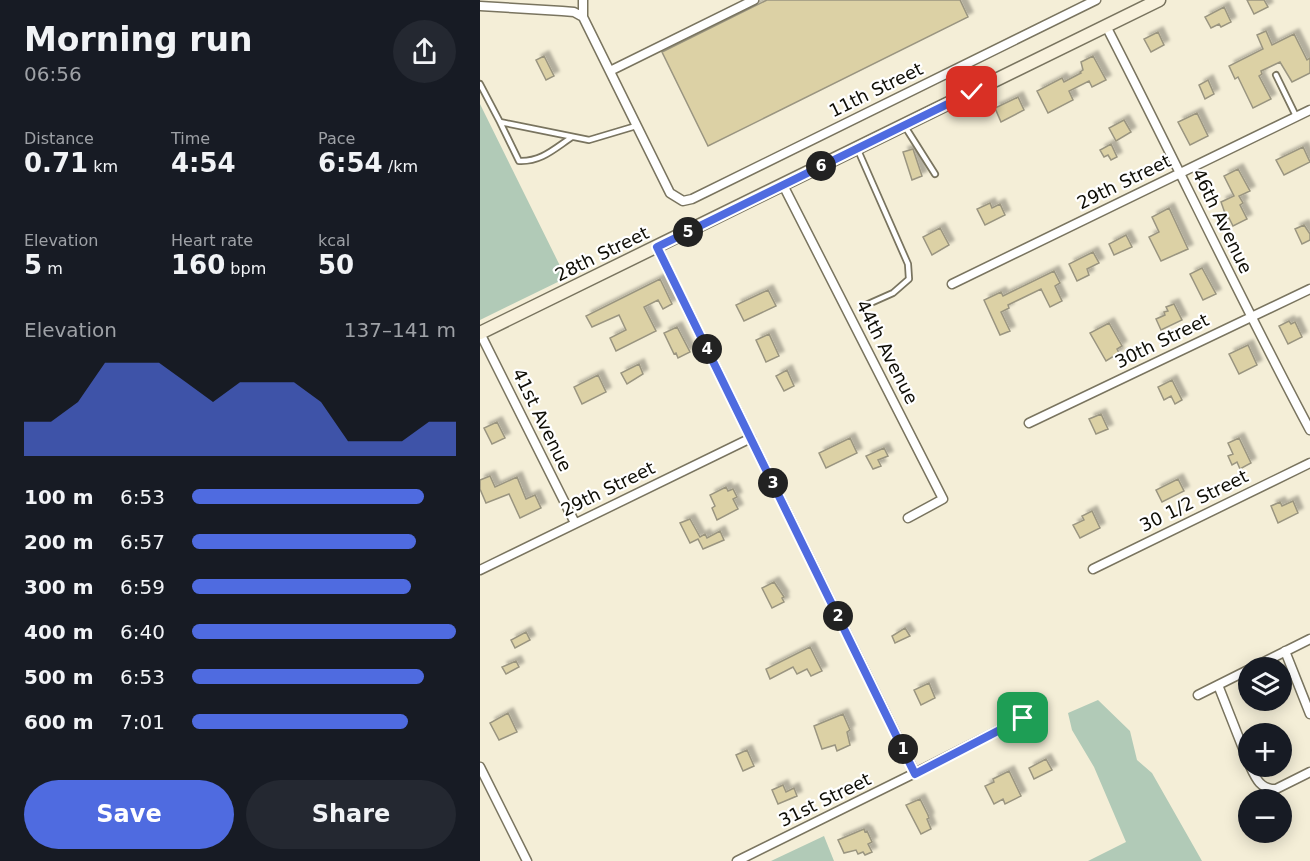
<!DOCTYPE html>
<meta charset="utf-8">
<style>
:root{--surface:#171b24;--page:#242831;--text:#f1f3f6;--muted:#9ea1a6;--accent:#4f6be0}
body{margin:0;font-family:"DejaVu Sans",sans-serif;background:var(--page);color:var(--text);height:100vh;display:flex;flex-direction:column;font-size:22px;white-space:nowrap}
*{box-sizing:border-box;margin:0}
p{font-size:20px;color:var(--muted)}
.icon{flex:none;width:33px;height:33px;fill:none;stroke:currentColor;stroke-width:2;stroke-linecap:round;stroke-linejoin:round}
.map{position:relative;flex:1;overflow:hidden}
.sheet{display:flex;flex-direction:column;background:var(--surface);width:480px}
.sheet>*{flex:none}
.fabs{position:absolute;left:758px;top:657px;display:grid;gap:12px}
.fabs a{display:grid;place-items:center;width:54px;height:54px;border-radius:50%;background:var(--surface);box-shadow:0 3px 15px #0003;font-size:30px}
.pin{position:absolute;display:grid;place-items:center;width:51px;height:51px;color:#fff;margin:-26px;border-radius:12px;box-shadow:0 3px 9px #0006}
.km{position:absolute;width:30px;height:30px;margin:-15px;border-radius:50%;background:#222;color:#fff;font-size:16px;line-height:30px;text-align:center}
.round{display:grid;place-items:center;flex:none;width:63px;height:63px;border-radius:32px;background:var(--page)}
.headline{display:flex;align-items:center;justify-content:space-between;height:102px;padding:0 24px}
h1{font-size:33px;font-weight:700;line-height:45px}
.stats{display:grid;grid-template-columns:repeat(3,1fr);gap:9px;height:102px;padding:6px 24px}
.stats div{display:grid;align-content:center}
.stats b{font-size:26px;font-weight:700}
.stats small{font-size:16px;font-weight:400}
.stats p{font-size:16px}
.chart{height:168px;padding:12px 24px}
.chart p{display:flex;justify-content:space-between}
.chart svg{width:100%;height:108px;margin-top:6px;fill:var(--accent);opacity:.7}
.cta{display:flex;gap:12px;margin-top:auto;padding:12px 24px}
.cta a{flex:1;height:69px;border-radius:36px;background:var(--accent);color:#fff;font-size:24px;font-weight:700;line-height:69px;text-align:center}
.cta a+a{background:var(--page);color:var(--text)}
ul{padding:0 24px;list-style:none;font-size:20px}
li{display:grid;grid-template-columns:96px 72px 1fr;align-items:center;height:45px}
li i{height:15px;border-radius:8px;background:var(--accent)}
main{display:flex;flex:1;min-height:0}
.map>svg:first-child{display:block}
.green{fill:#b1cab7}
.building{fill:#dcd1a5;stroke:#9a9580;stroke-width:1.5;filter:url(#shadow)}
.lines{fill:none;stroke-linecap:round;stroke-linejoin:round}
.service-casing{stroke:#79745f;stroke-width:8}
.minor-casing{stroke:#79745f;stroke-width:11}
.secondary-casing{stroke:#79745f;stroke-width:15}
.service{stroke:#fff;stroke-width:4.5}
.minor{stroke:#fff;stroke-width:8}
.secondary{stroke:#f8f1dc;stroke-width:12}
.route-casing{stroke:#fff;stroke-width:12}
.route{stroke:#4f6be0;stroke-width:8}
.labels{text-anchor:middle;stroke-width:4.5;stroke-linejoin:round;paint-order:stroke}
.street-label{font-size:18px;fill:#0f0e06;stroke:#fff}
</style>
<main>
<section class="sheet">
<div class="headline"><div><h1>Morning run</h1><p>06:56</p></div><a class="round"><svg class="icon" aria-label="share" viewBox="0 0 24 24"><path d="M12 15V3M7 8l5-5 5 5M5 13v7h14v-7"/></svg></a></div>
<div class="stats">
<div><p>Distance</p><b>0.71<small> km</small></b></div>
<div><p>Time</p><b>4:54</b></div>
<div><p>Pace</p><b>6:54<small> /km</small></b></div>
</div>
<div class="stats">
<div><p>Elevation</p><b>5<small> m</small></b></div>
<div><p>Heart rate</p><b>160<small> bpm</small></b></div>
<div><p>kcal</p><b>50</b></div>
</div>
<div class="chart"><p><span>Elevation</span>137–141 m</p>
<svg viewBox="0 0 160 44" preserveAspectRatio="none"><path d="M0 44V30L10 30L20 22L30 6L40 6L50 6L60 14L70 22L80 14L90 14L100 14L110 22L120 38L130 38L140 38L150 30L160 30V44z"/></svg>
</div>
<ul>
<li><b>100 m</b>6:53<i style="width:88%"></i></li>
<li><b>200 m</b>6:57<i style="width:85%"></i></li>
<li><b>300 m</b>6:59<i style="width:83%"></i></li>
<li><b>400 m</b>6:40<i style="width:100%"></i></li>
<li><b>500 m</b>6:53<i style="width:88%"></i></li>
<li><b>600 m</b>7:01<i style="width:82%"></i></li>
</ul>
<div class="cta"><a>Save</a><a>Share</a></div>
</section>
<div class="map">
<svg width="830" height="861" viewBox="0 0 830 861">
<defs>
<filter id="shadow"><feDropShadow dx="5" dy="-5" stdDeviation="1.5" flood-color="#0004"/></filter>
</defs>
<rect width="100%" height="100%" fill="#f4eed7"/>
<!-- green -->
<path class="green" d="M0,104L86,278L0,320Z
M618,700L650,731L657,760L672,773L722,861H608L646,842L614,767L592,730L588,713Z
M344,836L354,861H291Z"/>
<!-- building -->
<path class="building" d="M287,0H480L488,17L228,146L182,52Z
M767,0H784L788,7L774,14Z
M744,7L751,22L741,27L739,24L731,28L725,17Z
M786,31L792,45L814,34L827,60L830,58V73L812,82L800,62L781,71L782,74L779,76L791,99L773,108L758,77L755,79L749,66L783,49L777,35Z
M678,32L684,45L671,52L664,39Z
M64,56L74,76L66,80L56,60Z
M613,56L626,80L612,87L609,81L589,91L593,100L568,113L557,91L582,78L584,82L601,73L600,72L603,70L601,62Z
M728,80L734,94L725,99L719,85Z
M538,97L544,110L521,122L515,108Z
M717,113L728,136L710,145L698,122Z
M644,120L651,132L636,141L629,128Z
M631,144L637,157L631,160L628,155L624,157L620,150Z
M823,147L830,162L804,175L796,160Z
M433,149L442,176L432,180L423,152Z
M758,169L770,191L759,196L763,203L760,205L767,219L753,226L749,218L747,219L741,202L754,196L744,176Z
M510,203L512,208L520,204L525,215L505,225L497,209Z
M689,208L708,249L681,261L669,237L679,232L672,217Z
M824,225L830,234V240L822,244L815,229Z
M460,228L469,245L452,255L443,237Z
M646,235L652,247L634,255L629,244Z
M613,252L619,263L607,269L609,275L597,281L589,264Z
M722,268L736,294L723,300L710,274Z
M574,271L580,283L575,286L582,301L570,307L561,289L528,305L529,308L521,312L530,331L520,335L504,300L521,292L523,296Z
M180,279L192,304L183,309L178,300L164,307L176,331L136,351L130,338L146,330L139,315L112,327L106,316Z
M288,290L296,306L264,321L256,305Z
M694,304L702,320L681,330L676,319L685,315L684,312L688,311L686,307Z
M809,321L811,324L815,322L822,337L808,344L799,326Z
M629,323L642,346L637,349L639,353L626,361L610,333Z
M197,327L210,352L198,358L196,353L194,354L184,333Z
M289,334L299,356L286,362L276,340Z
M768,345L777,365L759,374L749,354Z
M159,364L163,374L147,384L141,373Z
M307,370L314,386L304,391L296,376Z
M118,375L126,392L102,404L94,387Z
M692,380L702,400L695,404L691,396L684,400L678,387Z
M621,414L628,429L616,434L609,419Z
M17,422L25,438L12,444L4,428Z
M370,438L377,453L346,468L339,453Z
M759,438L771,463L760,469L757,462L752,465L748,456L753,454L748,443Z
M404,448L408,456L398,460L401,466L393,469L386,456Z
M10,476L15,487L37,477L46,499L55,495L61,508L40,518L29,494L6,503L0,489V480Z
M698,479L704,491L682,502L676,490Z
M246,487L248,491L253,489L257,497L253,499L258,509L237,520L232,508L235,506L230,495Z
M813,501L818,513L798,523L791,506L800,502L802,506Z
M612,511L620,528L600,538L593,525L604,520L602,516Z
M210,519L220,537L225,534L227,538L240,531L244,540L223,549L218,539L210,543L200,523Z
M294,582L304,597L302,598L304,602L292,608L282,588Z
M425,628L430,636L415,643L412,636Z
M46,632L50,640L35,648L31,640Z
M330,647L342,671L331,676L327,669L317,674L313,667L290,679L286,669Z
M36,661L39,667L26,674L22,667Z
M449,683L455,698L441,705L434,690Z
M28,713L37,732L19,740L10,723Z
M363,714L370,730L367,732L370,745L357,751L355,745L342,749L334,726Z
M267,750L274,766L263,771L256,755Z
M566,759L572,770L554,779L549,768Z
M529,771L541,796L525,804L523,799L514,804L505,786L514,782L513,779Z
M303,785L306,792L314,788L317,796L298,804L292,790Z
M440,799L448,815L449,818L447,819L451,829L441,834L426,805Z
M384,829L385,832L387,831L392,842L388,844L392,852L385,855L383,852L378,854L376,850L364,853L358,840Z"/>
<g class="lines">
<defs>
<path id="service" d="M796,75L816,116
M0,84L20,122L109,140L156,126
M20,122L39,161C61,162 74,149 92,137
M424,125L455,174
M377,148L428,264L429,279L413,293L386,305"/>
<path id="minor" d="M103,0V17
M0,6L82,11L94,12L103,17L190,193L203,201L212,199L616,0
M626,26C695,160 759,297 830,430
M130,71L274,0
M303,185L463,499L428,518
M177,247L435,773
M472,284L830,110
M0,333L95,523
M549,423L830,289
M613,569L830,463
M0,570L271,438
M805,651L830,714
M772,668L830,639
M738,685L768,761
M718,695L768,670
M770,766C776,779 781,790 796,789L830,772
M0,767L47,861
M257,861L435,773L543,718"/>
<path id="secondary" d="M0,333L679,0"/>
</defs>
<!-- service casing -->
<use href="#service" class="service-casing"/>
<!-- minor casing -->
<use href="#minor" class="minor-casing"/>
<!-- secondary casing -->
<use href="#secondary" class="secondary-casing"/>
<!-- service -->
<use href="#service" class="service"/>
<!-- minor -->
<use href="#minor" class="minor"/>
<!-- secondary -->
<use href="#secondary" class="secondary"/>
</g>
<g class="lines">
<defs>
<path id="route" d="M492,92L177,247L435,774L543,718"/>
</defs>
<!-- route casing -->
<use href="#route" class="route-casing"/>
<!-- route -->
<use href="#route" class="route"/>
</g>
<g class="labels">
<!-- street labels -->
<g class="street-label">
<text transform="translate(396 90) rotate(-26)" y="6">11th Street</text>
<text transform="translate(644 182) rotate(-26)" y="6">29th Street</text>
<text transform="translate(742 221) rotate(64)" y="6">46th Avenue</text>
<text transform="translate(122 254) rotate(-26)" y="6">28th Street</text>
<text transform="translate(682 341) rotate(-26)" y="6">30th Street</text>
<text transform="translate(407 352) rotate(63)" y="6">44th Avenue</text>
<text transform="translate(62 420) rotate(64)" y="6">41st Avenue</text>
<text transform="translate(128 489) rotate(-26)" y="6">29th Street</text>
<text transform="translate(714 501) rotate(-26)" y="6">30 1/2 Street</text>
<text transform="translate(345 800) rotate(-26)" y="6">31st Street</text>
</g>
</g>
</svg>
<div class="fabs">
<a><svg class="icon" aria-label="layers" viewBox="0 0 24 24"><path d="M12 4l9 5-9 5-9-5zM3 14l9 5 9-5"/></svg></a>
<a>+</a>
<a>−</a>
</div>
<div class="pin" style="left:543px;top:718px;background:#1e9e55"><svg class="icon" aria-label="arrive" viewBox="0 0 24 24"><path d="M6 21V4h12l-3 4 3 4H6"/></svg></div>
<div class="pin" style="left:492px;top:92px;background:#d93025"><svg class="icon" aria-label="check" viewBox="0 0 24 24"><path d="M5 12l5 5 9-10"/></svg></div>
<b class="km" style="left:423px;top:749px">1</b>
<b class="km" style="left:358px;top:616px">2</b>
<b class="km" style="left:293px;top:483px">3</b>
<b class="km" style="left:227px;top:349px">4</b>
<b class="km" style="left:208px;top:232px">5</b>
<b class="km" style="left:341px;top:166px">6</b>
</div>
</main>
